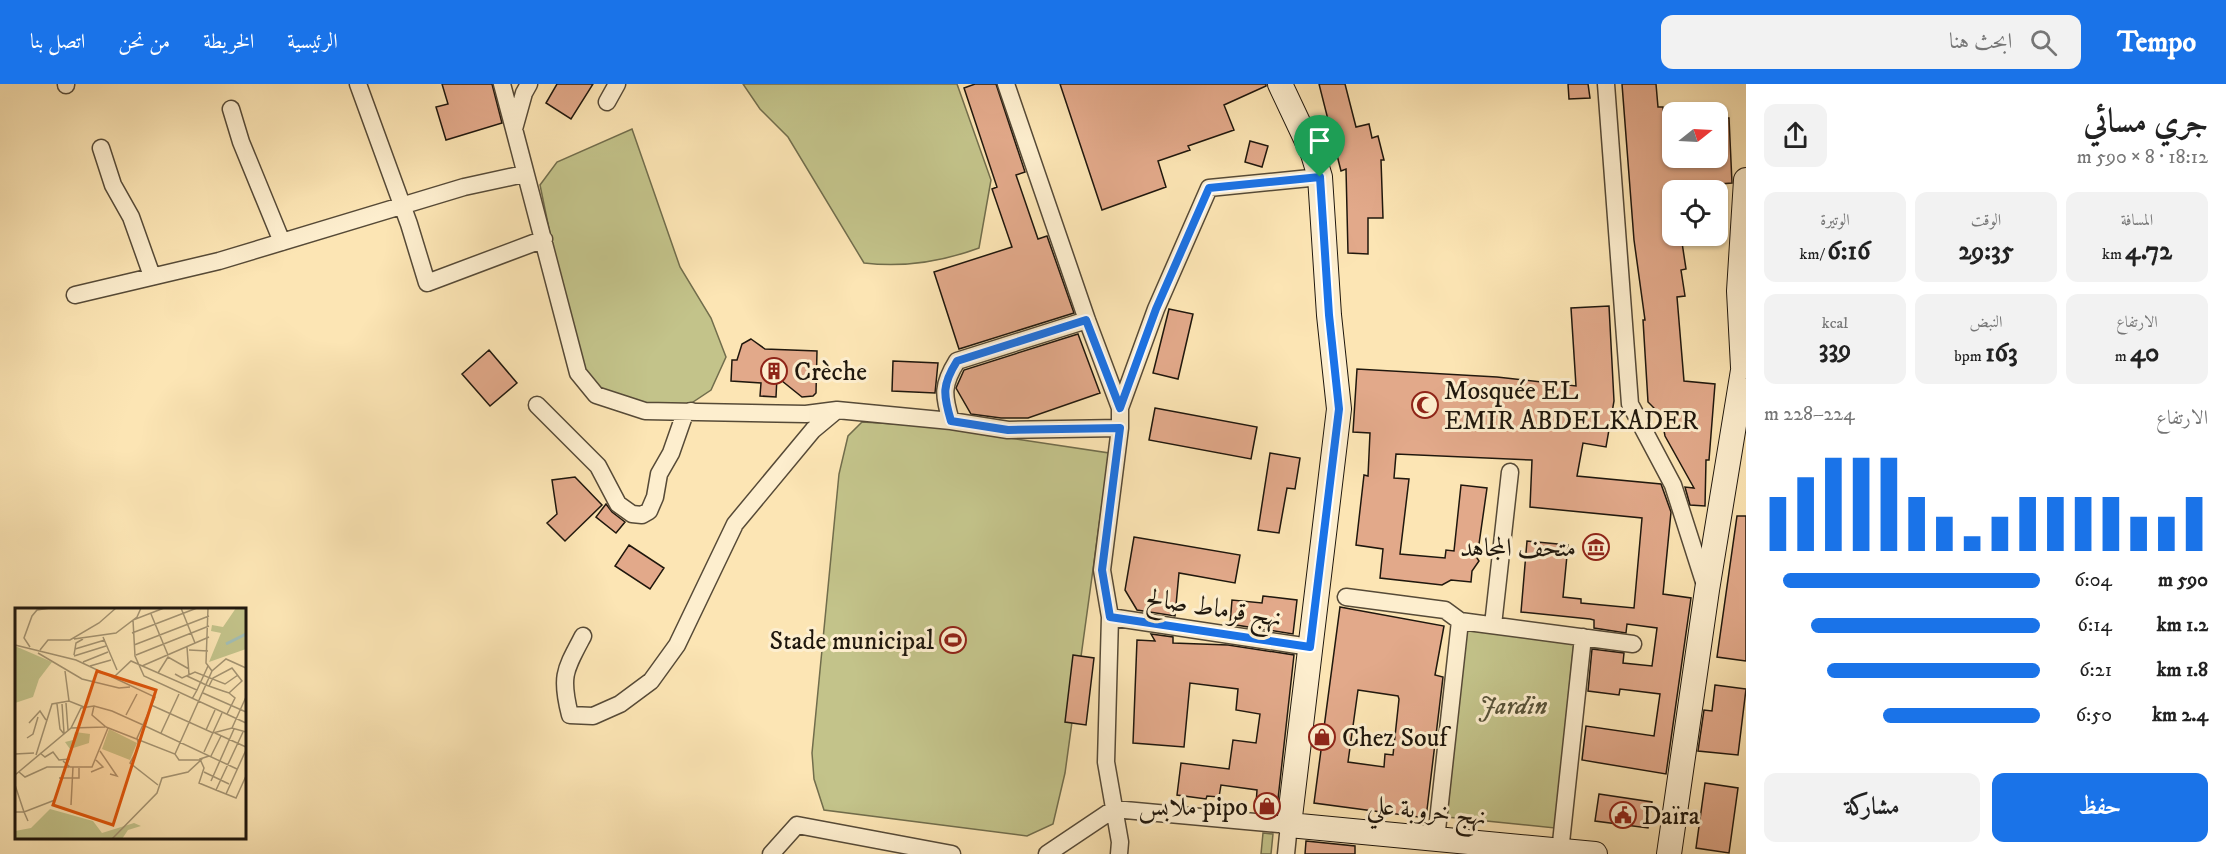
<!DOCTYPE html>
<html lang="ar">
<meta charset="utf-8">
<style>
:root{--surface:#fff;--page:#f2f2f2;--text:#222;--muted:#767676;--accent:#1a73e8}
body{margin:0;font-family:"IM FELL DW Pica",Amiri,serif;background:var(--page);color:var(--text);direction:rtl;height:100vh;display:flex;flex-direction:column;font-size:22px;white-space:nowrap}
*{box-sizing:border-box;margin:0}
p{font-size:20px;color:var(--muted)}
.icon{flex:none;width:33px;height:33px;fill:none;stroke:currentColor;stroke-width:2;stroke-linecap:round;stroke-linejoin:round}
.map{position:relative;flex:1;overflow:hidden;direction:ltr}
.details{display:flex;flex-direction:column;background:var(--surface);width:480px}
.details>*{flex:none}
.needle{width:39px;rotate:72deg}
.controls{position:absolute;left:1662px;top:18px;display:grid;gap:12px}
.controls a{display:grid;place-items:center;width:66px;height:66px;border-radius:12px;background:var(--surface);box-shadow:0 2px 4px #0004;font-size:30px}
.pin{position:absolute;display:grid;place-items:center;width:51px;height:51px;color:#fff;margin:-62px -26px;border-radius:50% 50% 50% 0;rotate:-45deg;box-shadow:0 0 6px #0007}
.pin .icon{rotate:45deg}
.round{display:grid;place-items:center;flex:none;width:63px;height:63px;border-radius:12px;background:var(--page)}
.headline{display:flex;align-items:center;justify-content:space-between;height:102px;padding:0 18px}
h1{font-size:33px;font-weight:800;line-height:45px}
.stats{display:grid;grid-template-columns:repeat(3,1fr);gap:9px;height:102px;padding:6px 18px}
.stats div{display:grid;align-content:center;border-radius:12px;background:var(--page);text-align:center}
.stats b{font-size:26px;font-weight:800}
.stats small{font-size:16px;font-weight:400}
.stats p{font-size:16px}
.chart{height:168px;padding:12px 18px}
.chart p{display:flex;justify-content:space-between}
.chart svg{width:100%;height:108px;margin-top:6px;stroke:var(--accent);stroke-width:6}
.cta{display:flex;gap:12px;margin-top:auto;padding:12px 18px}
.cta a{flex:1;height:69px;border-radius:12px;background:var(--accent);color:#fff;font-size:24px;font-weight:800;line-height:69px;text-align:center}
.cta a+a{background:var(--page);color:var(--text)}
ul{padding:0 18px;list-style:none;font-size:20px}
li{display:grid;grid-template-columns:96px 72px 1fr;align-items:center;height:45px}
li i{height:15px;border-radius:8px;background:var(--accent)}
header{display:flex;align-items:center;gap:36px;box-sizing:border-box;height:84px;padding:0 30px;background:var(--accent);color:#fff}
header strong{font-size:28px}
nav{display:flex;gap:33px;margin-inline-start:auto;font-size:21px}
.search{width:420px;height:54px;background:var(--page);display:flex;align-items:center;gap:15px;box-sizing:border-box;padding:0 21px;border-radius:12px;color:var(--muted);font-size:22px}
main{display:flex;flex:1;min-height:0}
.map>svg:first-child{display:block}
.green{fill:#c3c38a;stroke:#716d4c;stroke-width:1.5}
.building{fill:#e2a98a;stroke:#1f170d;stroke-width:1.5;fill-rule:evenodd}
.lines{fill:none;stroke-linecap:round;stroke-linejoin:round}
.street-casing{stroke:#564a37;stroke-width:19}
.secondary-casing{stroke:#1f170d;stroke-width:26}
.street{stroke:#fdeece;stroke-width:16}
.secondary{stroke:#fdeece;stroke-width:24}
.route-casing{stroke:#fff;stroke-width:12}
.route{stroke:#1a73e8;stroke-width:8}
.labels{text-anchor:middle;stroke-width:6;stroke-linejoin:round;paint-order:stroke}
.poi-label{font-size:26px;fill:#1f170d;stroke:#fdeece;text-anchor:start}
.street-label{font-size:26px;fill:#1f170d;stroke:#fdeece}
.park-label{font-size:26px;font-style:italic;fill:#585339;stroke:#fdeece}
.inset-river{fill:none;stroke:#a1bdb6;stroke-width:3}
.inset-road{fill:none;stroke:#a49371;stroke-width:1.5}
.view{fill:#de560c;fill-opacity:0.15;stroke:#de560c;stroke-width:3}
.inset-edge{fill:none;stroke:#1f170d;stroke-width:3}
</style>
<header>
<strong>Tempo</strong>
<div class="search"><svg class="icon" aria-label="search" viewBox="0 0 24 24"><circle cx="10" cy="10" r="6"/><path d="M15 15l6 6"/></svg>ابحث هنا</div>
<nav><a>الرئيسية</a><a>الخريطة</a><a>من نحن</a><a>اتصل بنا</a></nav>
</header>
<main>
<section class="details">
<div class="headline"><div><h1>جري مسائي</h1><p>18:12 · 8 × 590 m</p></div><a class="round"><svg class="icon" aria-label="share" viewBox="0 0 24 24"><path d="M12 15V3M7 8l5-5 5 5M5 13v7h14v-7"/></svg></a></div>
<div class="stats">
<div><p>المسافة</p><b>4.72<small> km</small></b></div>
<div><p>الوقت</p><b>29:35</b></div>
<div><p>الوتيرة</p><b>6:16<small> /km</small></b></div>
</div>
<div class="stats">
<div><p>الارتفاع</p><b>40<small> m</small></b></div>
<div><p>النبض</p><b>163<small> bpm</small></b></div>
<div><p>kcal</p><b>339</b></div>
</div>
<div class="chart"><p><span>الارتفاع</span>224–228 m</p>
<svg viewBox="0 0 160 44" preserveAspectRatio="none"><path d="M5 44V22M15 44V14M25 44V6M35 44V6M45 44V6M55 44V22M65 44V30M75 44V38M85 44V30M95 44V22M105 44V22M115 44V22M125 44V22M135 44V30M145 44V30M155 44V22"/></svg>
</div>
<ul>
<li><b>590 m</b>6:04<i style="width:93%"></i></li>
<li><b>1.2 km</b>6:14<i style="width:83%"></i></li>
<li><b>1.8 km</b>6:21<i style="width:77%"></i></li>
<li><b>2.4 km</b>6:50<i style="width:57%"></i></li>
</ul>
<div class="cta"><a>حفظ</a><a>مشاركة</a></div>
</section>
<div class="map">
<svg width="1746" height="770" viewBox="0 0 1746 770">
<rect width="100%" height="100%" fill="#fce5b4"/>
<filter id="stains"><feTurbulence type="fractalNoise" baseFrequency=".00333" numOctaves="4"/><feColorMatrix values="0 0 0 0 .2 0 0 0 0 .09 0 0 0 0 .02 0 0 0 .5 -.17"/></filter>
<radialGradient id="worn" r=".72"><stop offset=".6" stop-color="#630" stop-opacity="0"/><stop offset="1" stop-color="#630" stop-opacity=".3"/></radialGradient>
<!-- green -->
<path class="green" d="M743,0H957L991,96L979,164C941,178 905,184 864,179L788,53L760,25Z
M632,45L680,183L711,234L726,273L711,306L678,328L613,317L580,295L540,101L557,78Z
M862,338L929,342L1109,369L1065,689L1053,740L1027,752L824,726L814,695L812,669L839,390L848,352Z
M1466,546L1574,558L1555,744L1447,733Z
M1263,749L1273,750L1271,770H1261Z"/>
<!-- building -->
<path class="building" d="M442,0H492L502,39L446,56L436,23L448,20Z
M557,0H593L571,35L546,19Z
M975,0H996L1025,88L1016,91L1038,155L1047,152L1074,229L959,265L934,188L1012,163L992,105L997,103L964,4Z
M1060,0H1266V2L1224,21L1234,46L1188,62L1190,66L1158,77L1166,103L1102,126Z
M1319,0H1345L1356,43L1369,40L1372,54L1378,52L1384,76H1381L1383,134H1368V170L1348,169L1346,85L1341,87Z
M1568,0H1588L1590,14L1569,15Z
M1622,0H1656L1658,23H1663L1667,74H1718V34H1729L1732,99L1681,103L1682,106H1672V152H1681L1686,185L1681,186L1685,212L1677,213L1684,297L1715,300L1709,376H1706L1705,422L1690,421L1685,403L1694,404L1665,352L1661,331L1648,318L1643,236H1645L1634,156Z
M1250,57L1268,62L1262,83L1245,78Z
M1609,222L1614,317L1606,363L1583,359L1577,392L1661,400L1671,428L1663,510L1691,514L1666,690L1582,676L1586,642L1654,652L1660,610L1620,605L1619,611L1588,607L1592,565L1624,569L1623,579L1652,582L1657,544L1627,540L1626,549L1594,544V536L1590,535L1521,528L1527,457L1568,461L1563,513L1581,515V519L1634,524L1642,434L1530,423L1532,376L1396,370L1394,394L1409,395L1400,470L1445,474L1446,466L1454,467L1461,401L1487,404L1477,474L1479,477L1472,487L1471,498L1451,496L1442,501L1380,494L1383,465L1356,461L1364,391L1368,392L1370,349L1353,348L1357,285L1497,293L1576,302L1571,224Z
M1169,225L1193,230L1178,295L1153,289Z
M1078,250L1100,309L1028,334H1001L971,330L956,304L964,286Z
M751,255L765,265L817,267L816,309L813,312L802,313L777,293L776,313L760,312L761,299L731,297L732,276H737L742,260Z
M489,266L517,299L490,322L462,290Z
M893,277L938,279L935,309L892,307Z
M1155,324L1257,343L1251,375L1149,356Z
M1270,369L1300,374L1295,405L1287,404L1279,449L1258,446Z
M575,393L602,421L565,457L547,439L557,430L552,396Z
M606,420L612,428L625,438L616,449L596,433Z
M1737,432H1746V577L1717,573Z
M1134,453L1240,471L1235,499L1179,489L1175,532L1137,526L1125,506Z
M629,461L664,484L650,505L615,482Z
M1263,512L1297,516L1293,550L1230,540L1232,516L1262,519Z
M1340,523L1444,542L1435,591L1443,593L1426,734L1314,719ZM1358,606L1398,612L1399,615L1393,671L1385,670L1384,683L1348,678Z
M1151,550L1173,553V559L1228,561L1294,571L1277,724L1256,721L1257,706L1221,701L1219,713L1207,712L1206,715L1177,711L1181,679L1229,685L1233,656L1256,659L1260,630L1236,626L1238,605L1190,599L1184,663L1133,659L1137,556L1155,557Z
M1073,571L1094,574L1086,641L1065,638Z
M1715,601L1746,605L1738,671L1698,667L1704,626L1712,627Z
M1705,699L1738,704L1729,769L1696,764Z
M1599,710L1652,718L1648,744L1595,737Z
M1306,757L1355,762V770H1305Z"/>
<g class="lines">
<defs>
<path id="street" d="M66,0V1
M358,0L409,140L427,199L544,155
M502,0L514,45
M529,0L524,9L514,45L578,289L596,311L645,327L806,330L837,326L951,337L1008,346L1120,344
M1006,0L1087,236L1120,324
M1606,0L1630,320L1673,401L1705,501
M607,18L617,0
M231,25L241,58L282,158
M101,64L113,101L131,133L152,192
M75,211L219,177L464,103L524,90
M537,321L598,382L618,420L632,430L642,431L649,427L655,413L659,390L671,369L685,329L691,327
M951,337C943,311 942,301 957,277L1087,236
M1346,513L1445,526L1460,537L1633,560
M1110,533L1310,563
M1493,541L1510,388
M583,552C565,586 560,592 570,631L593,632L620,620L651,597L677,561L735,440L813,346L837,326
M1436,755L1460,537
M1560,768L1583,553
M771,770L797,741L952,770
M1047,770L1114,725L1289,741L1286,770
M1119,770L1120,758L1106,678L1110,533L1102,486L1120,344V324L1156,225L1209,104L1320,93"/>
<path id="secondary" d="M1280,0L1313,70L1320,93L1329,231L1339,325L1289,741L1595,770
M1743,283L1739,207L1746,96
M1669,770L1707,506L1746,268"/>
</defs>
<!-- street casing -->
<use href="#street" class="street-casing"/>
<!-- secondary casing -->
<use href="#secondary" class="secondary-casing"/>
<!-- street -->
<use href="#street" class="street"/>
<!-- secondary -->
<use href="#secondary" class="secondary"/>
</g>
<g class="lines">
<defs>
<path id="route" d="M1320,93L1329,231L1339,325L1310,563L1110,533L1102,486L1120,344L1008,346L951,337C943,310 942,301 957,277L1086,236L1120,324L1156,225L1209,104Z"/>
</defs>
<!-- route casing -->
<use href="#route" class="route-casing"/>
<!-- route -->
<use href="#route" class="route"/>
</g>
<!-- icons -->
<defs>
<symbol id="building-ring" viewBox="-11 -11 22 22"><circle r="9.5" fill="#fdeece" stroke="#8f2418" stroke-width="1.5"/><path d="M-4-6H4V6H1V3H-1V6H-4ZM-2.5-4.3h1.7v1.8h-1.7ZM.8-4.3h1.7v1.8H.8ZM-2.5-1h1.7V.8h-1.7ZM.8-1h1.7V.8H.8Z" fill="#8f2418"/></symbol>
<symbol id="mosque-ring" viewBox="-11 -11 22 22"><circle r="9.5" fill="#fdeece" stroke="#8f2418" stroke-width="1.5"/><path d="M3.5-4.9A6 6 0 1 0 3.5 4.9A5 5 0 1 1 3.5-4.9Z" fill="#8f2418"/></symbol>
<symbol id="museum-ring" viewBox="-11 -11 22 22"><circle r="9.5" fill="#fdeece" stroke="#8f2418" stroke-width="1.5"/><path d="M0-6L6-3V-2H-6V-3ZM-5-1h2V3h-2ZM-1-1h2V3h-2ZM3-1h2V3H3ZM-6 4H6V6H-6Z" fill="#8f2418"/></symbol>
<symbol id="stadium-ring" viewBox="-11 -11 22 22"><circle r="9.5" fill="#fdeece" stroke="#8f2418" stroke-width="1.5"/><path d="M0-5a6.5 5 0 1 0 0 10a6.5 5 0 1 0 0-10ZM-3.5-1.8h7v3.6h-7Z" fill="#8f2418"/></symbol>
<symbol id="shop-ring" viewBox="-11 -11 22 22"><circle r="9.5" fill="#fdeece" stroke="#8f2418" stroke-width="1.5"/><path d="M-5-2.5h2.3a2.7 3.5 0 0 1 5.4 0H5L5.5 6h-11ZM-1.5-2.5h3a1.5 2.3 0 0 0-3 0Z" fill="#8f2418"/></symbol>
<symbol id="civic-ring" viewBox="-11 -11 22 22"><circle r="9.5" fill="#fdeece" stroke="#8f2418" stroke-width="1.5"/><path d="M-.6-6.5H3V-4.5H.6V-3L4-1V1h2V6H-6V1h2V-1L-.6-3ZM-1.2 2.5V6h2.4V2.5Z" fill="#8f2418"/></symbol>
</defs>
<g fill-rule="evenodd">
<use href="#building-ring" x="759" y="272" width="30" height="30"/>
<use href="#mosque-ring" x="1410" y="306" width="30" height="30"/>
<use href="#museum-ring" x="1581" y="448" width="30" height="30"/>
<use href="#stadium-ring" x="938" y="541" width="30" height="30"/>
<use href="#shop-ring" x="1307" y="638" width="30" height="30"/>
<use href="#shop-ring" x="1252" y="707" width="30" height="30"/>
<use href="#civic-ring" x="1608" y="716" width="30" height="30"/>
</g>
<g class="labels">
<!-- poi labels -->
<g class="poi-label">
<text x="794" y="296">Crèche</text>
<text x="1444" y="315">Mosquée EL<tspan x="1444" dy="30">EMIR ABDELKADER</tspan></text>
<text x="1576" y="472" text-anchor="end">متحف المجاهد</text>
<text x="934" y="565" text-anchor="end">Stade municipal</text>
<text x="1342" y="662">Chez Souf</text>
<text x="1248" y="731" text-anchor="end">ملابس pipo</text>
<text x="1642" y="740">Daïra</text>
</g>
<!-- street labels -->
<g class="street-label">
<text transform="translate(1214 523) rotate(9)" y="9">نهج قرماط صالح</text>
<text transform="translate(1427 726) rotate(6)" y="9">نهج خروبة علي</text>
</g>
<!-- park labels -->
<g class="park-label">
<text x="1513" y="630">Jardin</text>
</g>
</g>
<!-- overview -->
<g transform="translate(15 524)">
<rect width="231" height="231" fill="#fce5b4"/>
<path d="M221,0H231V41L194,54L206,25L196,23L197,17L208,19ZM0,38L37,54L24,71L18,89L0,95ZM94,121L122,135L115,152L87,141ZM60,124L75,126L74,135L55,141L50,134L58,132ZM35,201L78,213L87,225L119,215L126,218L113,222L107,231H0V223L16,220Z" fill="#c3c38a"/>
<path class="inset-river" d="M211,36L231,26"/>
<path class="inset-road" d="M149,0L118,12L120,48L129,68L231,115M166,0L180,35M193,0L191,55L197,63M136,6L153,47M117,25L182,0M88,29L102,62M59,31L101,25L122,9L126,0M0,37L61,52L140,89L128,117L97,103L79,98L66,100L56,120L0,167M119,37L194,8M15,39L9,30L17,8L22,2L35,0M172,39L174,67M60,41L90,32M25,42L33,32H55L84,15L101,0M174,42L193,43M23,45L67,71L104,80L115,79M59,47L61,35L68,31M121,47L194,18M59,48L91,38M68,54L93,44M75,58L96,52M127,58L194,29M50,63L54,93M143,65L153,49L174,61M160,66L167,70L180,64L210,76L223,67M100,68L116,53L182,82L177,91M172,68L185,74L191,77L208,83L214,85L227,73L217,60L198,70L194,78M182,82L193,58M188,85L231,104M51,95L53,122M42,96L45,121L49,126M47,96L49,125M136,97L198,125L217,120L231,124M79,98L77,107L91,119L160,146L164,152H186L173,164L147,170L142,185L97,231M212,106L220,90L214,85M111,107L122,86M14,115L25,103L31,112M56,120L90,119M217,120L231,89M191,122L200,102M228,124L201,182L221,190L231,168M146,125L164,86M200,125L231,139M12,130L18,126L23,109M85,143L102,168L95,166M189,144L207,105M25,145L30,149L38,144L44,152L55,151M0,146L19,145M160,146L197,63L211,51L231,60M21,147L37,96L54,93L69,99M194,148L185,151L189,160L184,175L201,182M196,148L206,128M48,153L55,159H77L93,120M4,164L10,169L32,159H54M76,164L88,159L81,152M189,164L214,176M44,170H64V160M196,173L219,121M0,177L9,204L40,192M143,177L115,155L124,138L122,130L128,117L222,161M211,186L231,142M56,197L58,159M0,204H9L13,213"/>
<path class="view" d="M82,63L141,82L98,217L38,197Z"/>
<rect width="231" height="231" class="inset-edge"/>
</g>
<rect width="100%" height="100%" filter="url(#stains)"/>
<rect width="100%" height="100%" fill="url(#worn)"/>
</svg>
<div class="controls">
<a><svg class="needle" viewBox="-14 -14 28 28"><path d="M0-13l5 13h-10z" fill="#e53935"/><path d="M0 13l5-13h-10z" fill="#767676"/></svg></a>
<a><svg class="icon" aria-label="locate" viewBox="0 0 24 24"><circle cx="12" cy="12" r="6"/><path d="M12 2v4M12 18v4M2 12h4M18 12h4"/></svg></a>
</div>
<div class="pin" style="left:1320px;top:93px;background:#1e9e55"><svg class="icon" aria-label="arrive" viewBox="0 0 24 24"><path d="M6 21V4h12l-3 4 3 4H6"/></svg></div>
</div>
</main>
